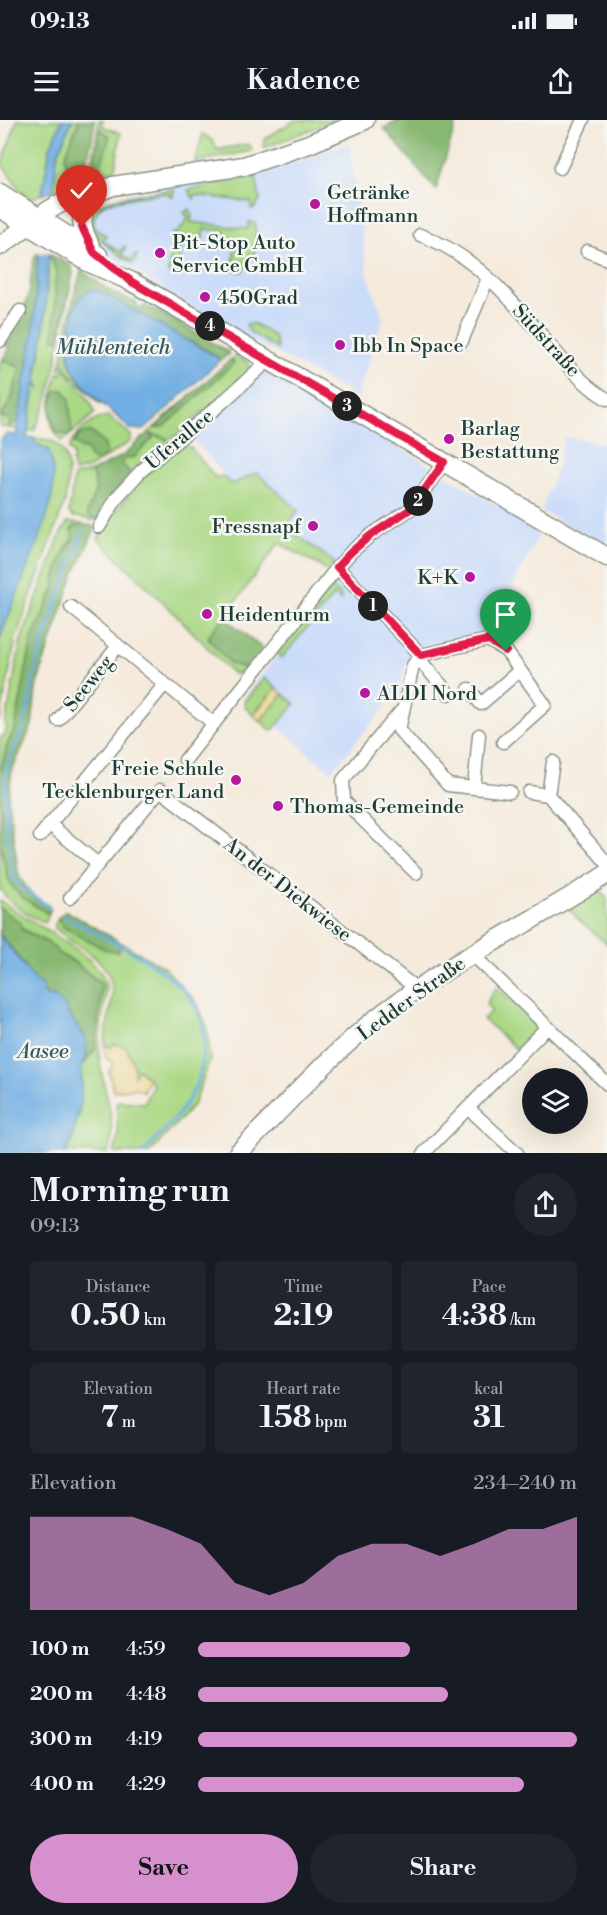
<!DOCTYPE html>
<meta charset="utf-8">
<style>
:root{--surface:#171b24;--page:#20242c;--text:#f1f3f6;--muted:#9ea1a6;--accent:#d690ce}
body{margin:0;font-family:"Libre Bodoni",serif;background:var(--page);color:var(--text);height:100vh;display:flex;flex-direction:column;font-size:22px;white-space:nowrap}
*{box-sizing:border-box;margin:0}
p{font-size:20px;color:var(--muted)}
.icon{flex:none;width:33px;height:33px;fill:none;stroke:currentColor;stroke-width:2;stroke-linecap:round;stroke-linejoin:round}
.map{position:relative;height:1033px;overflow:hidden}
.details{display:flex;flex-direction:column;background:var(--surface);flex:1}
.details>*{flex:none}
.controls{position:absolute;left:522px;top:948px;display:grid;gap:12px}
.controls a{display:grid;place-items:center;width:66px;height:66px;border-radius:50%;background:var(--surface);box-shadow:0 6px 24px #0002;font-size:30px}
.pin{position:absolute;display:grid;place-items:center;width:51px;height:51px;color:#fff;margin:-62px -26px;border-radius:50% 50% 50% 0;rotate:-45deg;box-shadow:0 0 6px #0007}
.pin .icon{rotate:45deg}
.km{position:absolute;width:30px;height:30px;margin:-15px;border-radius:50%;background:#222;color:#fff;font-size:16px;line-height:30px;text-align:center}
.round{display:grid;place-items:center;flex:none;width:63px;height:63px;border-radius:32px;background:var(--page)}
.overview{display:flex;align-items:center;justify-content:space-between;height:102px;padding:0 30px}
h1{font-size:33px;font-weight:700;line-height:45px}
.metrics{display:grid;grid-template-columns:repeat(3,1fr);gap:9px;height:102px;padding:6px 30px}
.metrics div{display:grid;align-content:center;border-radius:6px;background:var(--page);text-align:center}
.metrics b{font-size:30px;font-weight:700}
.metrics small{font-size:16px;font-weight:400}
.metrics p{font-size:16px}
.chart{height:168px;padding:12px 30px}
.chart p{display:flex;justify-content:space-between}
.chart svg{width:100%;height:108px;margin-top:6px;fill:var(--accent);opacity:.7}
.cta{display:flex;gap:12px;margin-top:auto;padding:12px 30px}
.cta a{flex:1;height:69px;border-radius:36px;background:var(--accent);color:#111;font-size:24px;font-weight:700;line-height:69px;text-align:center}
.cta a+a{background:var(--page);color:var(--text)}
ul{padding:0 30px;list-style:none;font-size:20px}
li{display:grid;grid-template-columns:96px 72px 1fr;align-items:center;height:45px}
li i{height:15px;border-radius:8px;background:var(--accent)}
.status{display:flex;justify-content:space-between;align-items:center;height:42px;padding:0 30px;background:var(--surface);direction:ltr}
.status svg{height:16px;fill:currentColor}
header{display:flex;justify-content:space-between;align-items:center;height:78px;padding:0 30px;background:var(--surface);font-size:27px;font-weight:700}
.map>svg:first-child{display:block}
.built{fill:#cbdcf9}
.green{fill:#abd885;stroke:#658a5c;stroke-width:1.5;fill-rule:evenodd}
.forest{fill:#88b872;stroke:#547a53;stroke-width:1.5}
.sand{fill:#eeda9e;stroke:#868c69;stroke-width:1.5}
.water{fill:#71aee3;stroke:#48768c;stroke-width:1.5}
.lines{fill:none;stroke-linecap:round;stroke-linejoin:round}
.stream{stroke:#71aee3;stroke-width:3}
.minor-casing{stroke:#8a9488;stroke-width:15}
.secondary-casing{stroke:#8a9488;stroke-width:21}
.minor{stroke:#fff;stroke-width:12}
.secondary{stroke:#fff;stroke-width:18}
.route-casing{stroke:#fff;stroke-width:12}
.route{stroke:#e11d48;stroke-width:8}
.poi-dot{fill:#b5179e;stroke:#f6f6f2;stroke-width:2}
.labels{text-anchor:middle;stroke-width:5;stroke-linejoin:round;paint-order:stroke}
.poi-label{font-size:20px;fill:#1f3d34;stroke:#f6f6f2;text-anchor:start}
.street-label{font-size:20px;fill:#1f3d34;stroke:#f6f6f2}
.water-label{font-size:21px;font-style:italic;fill:#345960;stroke:#f6f6f2}
</style>
<div class="status"><b>09:13</b><svg viewBox="0 0 49 12"><path d="M0 12V9h3v3zM5 12V6h3v6zM10 12V3h3v9zM15 12V0h3v12zM26 1h20v11H26zM47 4h2v5h-2z"/></svg></div>
<header><svg class="icon" aria-label="menu" viewBox="0 0 24 24"><path d="M4 6h16M4 12h16M4 18h16"/></svg>Kadence<svg class="icon" aria-label="share" viewBox="0 0 24 24"><path d="M12 15V3M7 8l5-5 5 5M5 13v7h14v-7"/></svg></header>
<div class="map">
<svg width="607" height="1033" viewBox="0 0 607 1033">
<rect width="100%" height="100%" fill="#f6f6f2"/>
<filter id="ink" filterUnits="userSpaceOnUse"><feTurbulence type="fractalNoise" baseFrequency=".0167" numOctaves="2"/><feDisplacementMap in="SourceGraphic" scale="12" xChannelSelector="R" yChannelSelector="G"/><feConvolveMatrix kernelMatrix="1 2 1 2 8 2 1 2 1" color-interpolation-filters="sRGB"/></filter>
<filter id="wash" filterUnits="userSpaceOnUse"><feTurbulence type="fractalNoise" baseFrequency=".008" numOctaves="4" result="noise"/><feDisplacementMap in="SourceGraphic" scale="24" xChannelSelector="R" yChannelSelector="G"/><feGaussianBlur stdDeviation="1.35" result="paint"/><feColorMatrix in="noise" values="0 0 0 0 0 0 0 0 0 0 0 0 0 0 0 0 0 1.4 0 .05"/><feComposite in="paint" operator="in"/></filter>
<g filter="url(#wash)">
<rect width="100%" height="100%" fill="#f5eadb"/>
<!-- built -->
<path class="built" d="M349,23L368,156L383,198L357,277L194,188L110,136L95,115L91,93L100,81L119,76L288,45Z
M266,249L532,406L539,414L489,513L423,527L409,533L401,564L403,566L331,652L244,578L339,454L331,445L280,411L297,389L257,353L232,364L189,315Z
M564,317L607,324V427L541,391L559,343Z"/>
<!-- green -->
<path class="green" d="M17,0H62L50,28L42,74L32,78L25,77L2,44Z
M72,0H79L65,36L67,51L59,69L53,72L57,36Z
M99,0H103L102,6L121,13L115,50L91,56L87,55V52L93,36Z
M295,0H335L264,28V19Z
M203,14C210,19 216,21 216,30L248,24L252,28L251,31L195,42Z
M256,56L260,80L254,89H251V82L195,75L194,79L188,70Z
M174,69L173,77L167,73C149,75 123,78 106,84C98,87 91,99 95,108C98,112 102,113 106,115L103,121L120,132L125,126L126,127L122,134L131,140L137,134L134,144C115,133 61,97 109,81C130,74 153,73 174,69Z
M189,89L192,93L191,102L248,109L249,102L255,103L256,129L242,152L232,150L235,127L223,125L224,111L204,109L202,124L181,122L178,154L168,153L173,113L177,114L189,97L184,93Z
M49,133L57,154L55,219L58,220L60,217L63,195L73,153C64,196 59,239 47,281C44,291 38,301 34,311H28L44,211Z
M71,188L73,196L70,207L71,247L79,259L104,285L99,283L69,252L62,239Z
M246,204H255L274,216L277,229L250,212Z
M236,235L250,244L249,252L171,319L148,313Z
M2,240L20,247L12,277L1,297L10,299L9,307L16,301L18,304L17,309L0,307V242Z
M61,242C70,260 90,274 95,293L63,321C42,305 52,275 58,253L62,254L63,251L59,249Z
M108,296L131,315V321L89,348L74,352L72,341L74,339L72,331L69,330C71,315 94,298 108,296ZM89,312L104,323L107,336L97,342L85,328L74,323L79,315Z
M153,315L168,320L130,353L122,344L126,337L143,329L153,318Z
M34,318C40,320 46,318 52,321C74,332 68,363 65,382L16,517L0,601V518L50,386L42,326L36,324Z
M184,325L191,328L216,358L223,356L232,364L257,353L298,390L286,407L334,442L327,450L279,423L224,497L264,530L250,549L234,555L173,492L98,419L112,396L141,359L177,327Z
M92,352L96,370L87,393C90,398 95,400 100,397L96,401L72,396L69,392L74,356Z
M68,402L93,406L80,404C74,412 73,421 66,428L55,467L32,519L15,609L7,625L0,655V621L2,616L5,615L7,607L5,605L21,520L60,415Z
M331,467L340,474L341,480L334,475L281,539L279,537L278,533Z
M264,558L276,568L253,595L245,587L244,582Z
M283,574L295,584L272,611L260,601Z
M0,722L8,758L47,793L50,791L46,802C32,799 7,782 0,769Z
M601,770L607,779V824L582,803L569,789Z
M0,780C23,799 102,835 106,865C107,875 103,886 102,897C100,912 98,927 100,943C104,973 118,1002 108,1033H66L71,1023L81,983L82,947L95,929L102,864L74,842L58,833L52,825L21,808V803L0,788Z
M58,798L63,807L118,832L122,823L165,848L197,883L207,907L210,940L194,984L150,1033H114L118,1015L116,983L119,981L144,983L153,964L139,949L134,957V961V945L128,933L105,925C105,908 111,892 112,875C115,838 75,828 54,807Z
M496,867L535,904V911L517,930L483,899L492,891L486,884Z"/>
<!-- forest -->
<path class="forest" d="M79,0H95C91,30 87,54 59,69L67,51L65,36Z
M400,0H457L436,70L384,8Z
M100,9L110,16L99,51L96,52L94,46Z
M36,134H38L34,205L18,304L16,302L9,307L10,299L1,297L12,277L20,247L2,240L10,228L2,223C12,208 23,194 28,177C32,163 29,148 36,134Z
M50,134L71,145L73,153L58,220L54,219L55,159L57,154Z
M81,150L111,172L137,183V187L143,189L144,185L163,194L229,232L228,235L216,244L219,240L217,236L102,174L75,185L73,196L71,188Z
M231,239L234,242L231,246L165,306L154,309Z
M57,270H63L69,277L72,312L67,315L56,312C51,298 48,282 57,270Z
M89,311C100,318 107,323 107,336L97,342L89,337L90,334L85,328L82,329L74,323L79,315Z
M148,315H153V318C148,324 138,331 135,337L126,338L122,344L130,353L109,381L100,397C95,400 90,398 87,393L96,370L92,352L124,335L142,318Z
M79,404L93,406L95,409L73,457L43,545L36,569L32,605L12,651L8,680L19,757L31,774L49,786L50,791L47,793L23,778L13,768L8,758L0,722V655L7,625L15,609L32,519L55,467L54,461L63,434L73,419L71,409Z
M224,497L264,530L250,549L231,544L208,518C209,512 219,504 224,497Z
M0,788L21,803V809L52,825L58,833L74,842L102,864L95,929L82,947C94,916 72,900 54,876H47L42,871L14,831L0,815Z
M66,791L122,823L118,832L106,830L63,807L58,798Z"/>
<!-- sand -->
<path class="sand" d="M276,568L283,574L260,601L253,595Z
M114,924L126,927L134,945V956L138,949L148,959L143,971L136,968L113,971L109,951L112,947V942L106,938L105,925L111,928Z"/>
<!-- water -->
<path class="water" d="M62,0H72L57,36L53,72L42,74L50,28Z
M49,133L44,211L36,257L39,265V269L35,264L27,317L34,318L36,324L48,329C64,369 41,412 27,449C18,472 9,495 0,518V321L6,314L16,315L24,266L22,263L25,261C34,219 36,177 38,134Z
M93,169L100,171L217,237L219,240L216,244L144,310L130,309C114,293 82,269 72,248C66,235 70,211 73,197C75,184 79,174 93,169Z
M0,815L36,861L42,864L43,871L47,876H54L67,888V893L85,916L87,935L82,947L81,983L71,1023L66,1033H0Z"/>
<g class="lines">
<!-- stream -->
<path class="stream" d="M50,788L21,767L13,757L7,711L5,659L10,638L23,608L30,582L33,558L47,509L83,412
M63,796C101,816 169,845 192,881C202,896 205,912 204,929C203,945 199,963 190,977C178,998 159,1015 143,1033"/>
</g>
</g>
<g filter="url(#ink)">
<g class="lines">
<defs>
<path id="minor" d="M560,48L583,0
M420,115C472,133 510,178 545,219C563,241 583,265 607,279
M587,131L607,139
M0,221L20,191
M462,221L488,158
M99,407L118,376L141,351L224,281L269,240
M337,447L421,535
M71,487L214,604
M418,538L449,574
M469,569L481,584L520,550
M401,591L343,660L344,681L416,753
M58,600L118,526
M503,622L545,585L506,531L488,520L421,535L413,545L399,610L448,665L510,672
M185,640L332,454L351,432L371,415L412,388L444,342
M474,668L479,615
M529,672L548,675L607,743
M548,675L553,642
M49,704L98,744
M40,716L165,564
M70,778L160,670L417,869
M472,834L607,964
M468,988L517,1033
M424,1033L547,907"/>
<path id="secondary" d="M0,73L98,135
M0,88L88,142L132,162L227,216L607,437
M0,126L49,90L63,82L75,81L113,66L244,46L309,24L365,0
M93,131C79,105 78,97 94,72
M238,1033C285,986 333,931 386,891C456,839 534,801 607,754"/>
</defs>
<!-- minor casing -->
<use href="#minor" class="minor-casing"/>
<!-- secondary casing -->
<use href="#secondary" class="secondary-casing"/>
<!-- minor -->
<use href="#minor" class="minor"/>
<!-- secondary -->
<use href="#secondary" class="secondary"/>
</g>
</g>
<g class="lines" filter="url(#ink)">
<defs>
<path id="route" d="M82,107L94,132L132,162L444,342L412,388L371,415L351,432L337,447L421,535L488,520L506,531"/>
</defs>
<!-- route casing -->
<use href="#route" class="route-casing"/>
<!-- route -->
<use href="#route" class="route"/>
</g>
<!-- markers -->
<g class="poi-dot">
<circle cx="315" cy="84" r="6"/>
<circle cx="160" cy="133" r="6"/>
<circle cx="205" cy="177" r="6"/>
<circle cx="340" cy="225" r="6"/>
<circle cx="449" cy="319" r="6"/>
<circle cx="313" cy="406" r="6"/>
<circle cx="470" cy="457" r="6"/>
<circle cx="207" cy="494" r="6"/>
<circle cx="365" cy="573" r="6"/>
<circle cx="236" cy="660" r="6"/>
<circle cx="278" cy="686" r="6"/>
</g>
<g class="labels">
<!-- poi labels -->
<g class="poi-label">
<text x="327" y="79">Getränke<tspan x="327" dy="23">Hoffmann</tspan></text>
<text x="172" y="129">Pit-Stop Auto<tspan x="172" dy="23">Service GmbH</tspan></text>
<text x="217" y="184">450Grad</text>
<text x="352" y="232">Ibb In Space</text>
<text x="461" y="315">Barlag<tspan x="461" dy="23">Bestattung</tspan></text>
<text x="301" y="413" text-anchor="end">Fressnapf</text>
<text x="458" y="464" text-anchor="end">K+K</text>
<text x="219" y="501">Heidenturm</text>
<text x="377" y="580">ALDI Nord</text>
<text x="224" y="655" text-anchor="end">Freie Schule<tspan x="224" dy="23">Tecklenburger Land</tspan></text>
<text x="290" y="693">Thomas-Gemeinde</text>
</g>
<!-- street labels -->
<g class="street-label">
<text transform="translate(547 220) rotate(48)" y="7">Südstraße</text>
<text transform="translate(179 319) rotate(-40)" y="7">Uferallee</text>
<text transform="translate(88 563) rotate(-51)" y="7">Seeweg</text>
<text transform="translate(288 769) rotate(38)" y="7">An der Diekwiese</text>
<text transform="translate(411 878) rotate(-36)" y="7">Ledder Straße</text>
</g>
<!-- water labels -->
<g class="water-label">
<text x="113" y="234">Mühlenteich</text>
<text x="43" y="938">Aasee</text>
</g>
</g>
</svg>
<div class="controls">
<a><svg class="icon" aria-label="layers" viewBox="0 0 24 24"><path d="M12 4l9 5-9 5-9-5zM3 14l9 5 9-5"/></svg></a>
</div>
<div class="pin" style="left:506px;top:531px;background:#1e9e55"><svg class="icon" aria-label="arrive" viewBox="0 0 24 24"><path d="M6 21V4h12l-3 4 3 4H6"/></svg></div>
<div class="pin" style="left:82px;top:107px;background:#d93025"><svg class="icon" aria-label="check" viewBox="0 0 24 24"><path d="M5 12l5 5 9-10"/></svg></div>
<b class="km" style="left:373px;top:486px">1</b>
<b class="km" style="left:418px;top:381px">2</b>
<b class="km" style="left:347px;top:286px">3</b>
<b class="km" style="left:210px;top:206px">4</b>
</div>
<section class="details">
<div class="overview"><div><h1>Morning run</h1><p>09:13</p></div><a class="round"><svg class="icon" aria-label="share" viewBox="0 0 24 24"><path d="M12 15V3M7 8l5-5 5 5M5 13v7h14v-7"/></svg></a></div>
<div class="metrics">
<div><p>Distance</p><b>0.50<small> km</small></b></div>
<div><p>Time</p><b>2:19</b></div>
<div><p>Pace</p><b>4:38<small> /km</small></b></div>
</div>
<div class="metrics">
<div><p>Elevation</p><b>7<small> m</small></b></div>
<div><p>Heart rate</p><b>158<small> bpm</small></b></div>
<div><p>kcal</p><b>31</b></div>
</div>
<div class="chart"><p><span>Elevation</span>234–240 m</p>
<svg viewBox="0 0 160 44" preserveAspectRatio="none"><path d="M0 44V6L10 6L20 6L30 6L40 11L50 17L60 33L70 38L80 33L90 22L100 17L110 17L120 22L130 17L140 11L150 11L160 6V44z"/></svg>
</div>
<ul>
<li><b>100 m</b>4:59<i style="width:56%"></i></li>
<li><b>200 m</b>4:48<i style="width:66%"></i></li>
<li><b>300 m</b>4:19<i style="width:100%"></i></li>
<li><b>400 m</b>4:29<i style="width:86%"></i></li>
</ul>
<div class="cta"><a>Save</a><a>Share</a></div>
</section>
